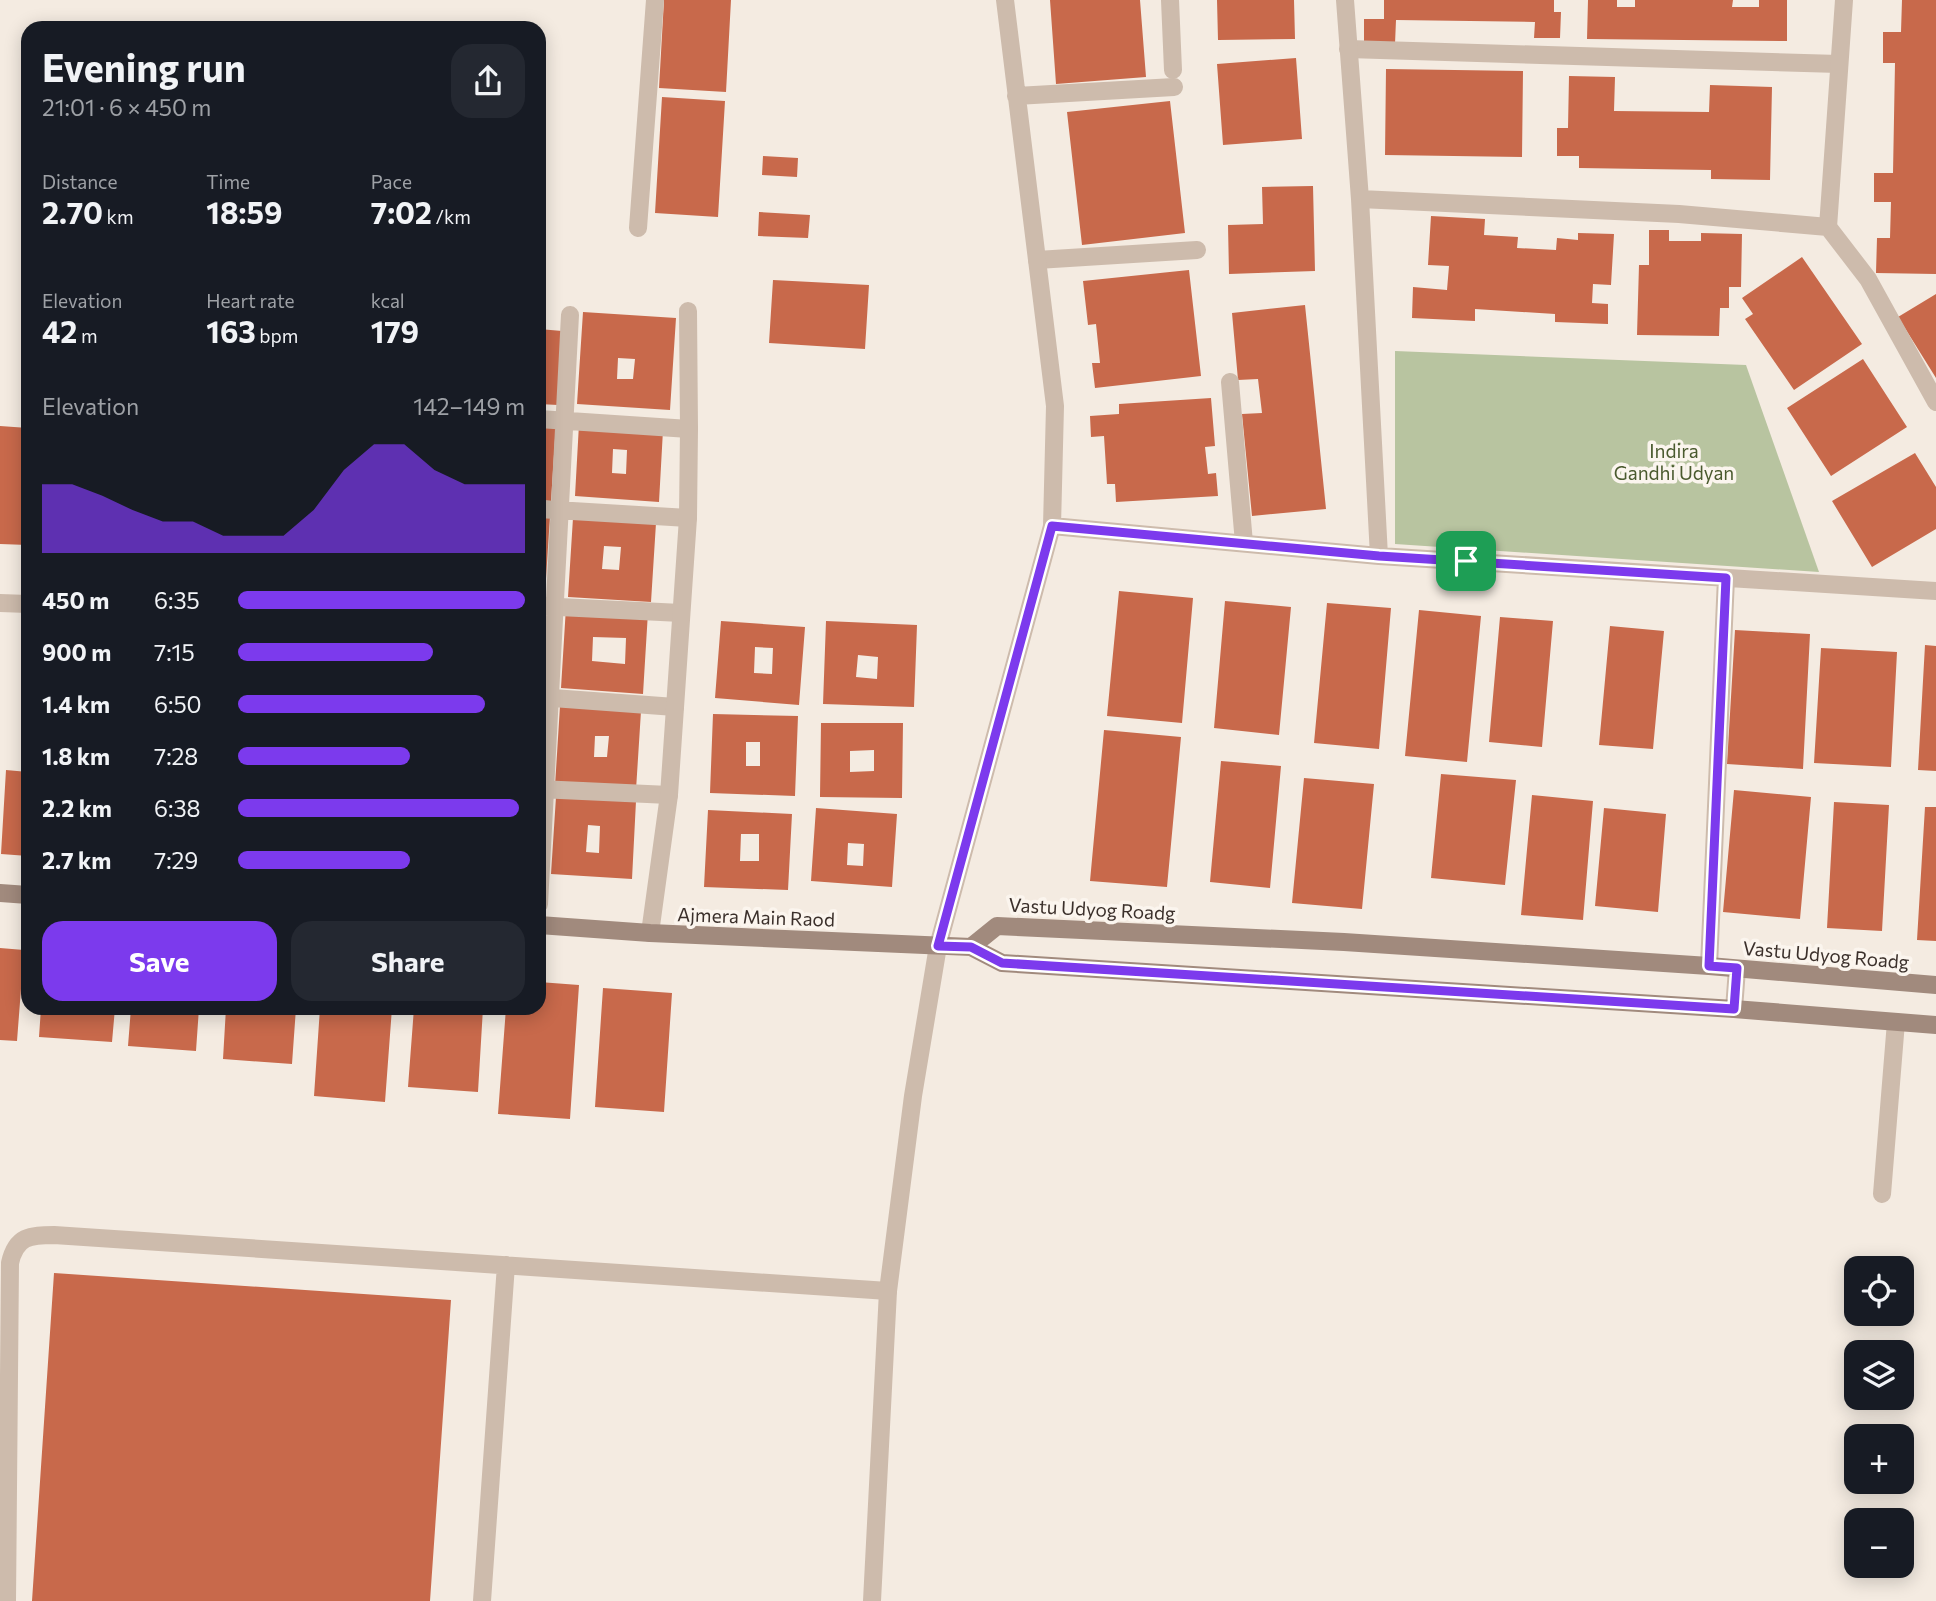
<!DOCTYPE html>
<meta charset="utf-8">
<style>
:root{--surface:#171b24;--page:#242831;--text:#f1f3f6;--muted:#9ea1a6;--accent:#7c3aed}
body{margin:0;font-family:Commissioner,sans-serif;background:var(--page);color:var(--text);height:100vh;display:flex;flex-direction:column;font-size:26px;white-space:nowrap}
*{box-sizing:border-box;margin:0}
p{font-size:23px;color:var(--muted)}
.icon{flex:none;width:38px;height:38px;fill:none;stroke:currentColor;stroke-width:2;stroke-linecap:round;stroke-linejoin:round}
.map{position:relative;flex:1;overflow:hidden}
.sheet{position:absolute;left:21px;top:21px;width:525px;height:994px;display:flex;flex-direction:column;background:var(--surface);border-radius:21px;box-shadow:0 4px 18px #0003}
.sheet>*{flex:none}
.fabs{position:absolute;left:1844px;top:1256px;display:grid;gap:14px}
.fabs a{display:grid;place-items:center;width:70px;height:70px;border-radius:14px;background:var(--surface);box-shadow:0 4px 18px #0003;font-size:35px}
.pin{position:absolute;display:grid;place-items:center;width:60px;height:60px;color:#fff;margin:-30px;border-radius:14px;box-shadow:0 4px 10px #0006}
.round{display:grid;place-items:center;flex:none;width:74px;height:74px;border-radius:21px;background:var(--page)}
.head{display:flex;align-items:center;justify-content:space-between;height:119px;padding:0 21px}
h1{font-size:38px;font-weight:700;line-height:52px}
.figures{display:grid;grid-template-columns:repeat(3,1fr);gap:10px;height:119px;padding:7px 21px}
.figures div{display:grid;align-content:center}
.figures b{font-size:30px;font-weight:700}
.figures small{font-size:19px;font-weight:400}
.figures p{font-size:19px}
.chart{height:196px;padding:14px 21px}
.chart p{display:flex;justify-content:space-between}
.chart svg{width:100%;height:126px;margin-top:7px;fill:var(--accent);opacity:.7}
.button{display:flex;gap:14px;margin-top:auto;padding:14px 21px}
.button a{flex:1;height:80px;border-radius:21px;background:var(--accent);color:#fff;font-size:28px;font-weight:700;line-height:80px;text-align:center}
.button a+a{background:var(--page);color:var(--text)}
ul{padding:0 21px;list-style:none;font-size:23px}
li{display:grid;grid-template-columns:112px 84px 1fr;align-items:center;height:52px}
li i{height:18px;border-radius:9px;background:var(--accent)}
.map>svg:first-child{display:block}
.green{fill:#b8c4a0}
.building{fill:#c8694b;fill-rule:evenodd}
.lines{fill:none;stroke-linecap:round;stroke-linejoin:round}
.lane{stroke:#cdbbac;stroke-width:18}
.street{stroke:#cdbbac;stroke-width:18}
.secondary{stroke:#a18a7d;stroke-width:18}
.route-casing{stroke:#fff;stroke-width:14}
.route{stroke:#7c3aed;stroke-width:9}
.labels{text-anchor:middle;stroke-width:7;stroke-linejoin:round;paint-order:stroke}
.park-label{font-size:19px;fill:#4a5a2e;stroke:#fbf5ee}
.street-label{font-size:19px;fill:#3b302b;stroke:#fbf5ee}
</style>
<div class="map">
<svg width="1936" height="1601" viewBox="0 0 1936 1601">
<rect width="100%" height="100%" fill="#f4ebe1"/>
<!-- green -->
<path class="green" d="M1395,351L1746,365L1819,572L1395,544Z"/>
<!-- building -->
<path class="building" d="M664,0H731L726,92L659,88Z
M1050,0H1140L1146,77L1056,84Z
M1217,0H1294L1295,39L1218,40Z
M1384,0H1554V12H1561L1560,38H1534L1535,22L1396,20L1395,44H1364V19H1384Z
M1588,0H1617V7H1635V0H1733L1732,7H1759V0H1787V41L1587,39Z
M1902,0H1936V274L1876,273L1877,238H1890L1891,202H1874V173H1893L1895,63H1883V32H1901Z
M1296,58L1302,139L1223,145L1217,64Z
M1386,69L1523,71L1522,157L1385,155Z
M1569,76L1615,77L1614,111L1709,112L1710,85L1772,87L1770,180L1711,179V170L1579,168V156H1557V128H1568Z
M662,97L725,101L718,217L655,213Z
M1170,101L1185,233L1082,245L1067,112Z
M763,156L798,158L797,177L762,175Z
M1313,186L1315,271L1229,274L1228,225L1263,224L1262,187Z
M759,212L810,215L808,238L758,236Z
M1431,216L1485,219L1484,235L1518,237L1517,248L1556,250L1557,238L1578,240V233L1614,234L1611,285L1593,284L1592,303L1608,304V324L1555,322V314L1475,309V321L1412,318L1413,287L1447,290L1449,266L1428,265Z
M1649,230H1669V241H1701V233L1742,234L1741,287H1729V308H1720L1719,336L1637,335L1639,265H1649Z
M1802,257L1862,344L1794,390L1745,319L1753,314L1742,298Z
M1189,270L1201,376L1095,388L1092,363H1100L1096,324L1088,325L1083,281Z
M773,280L869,285L865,349L769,343Z
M1936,294V378L1898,317Z
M1305,305L1326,509L1252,516L1242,414L1262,413L1258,379L1238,380L1232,313Z
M583,312L676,318L670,410L577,404ZM618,358L635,359L633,379H617Z
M539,329L562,331L558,405L539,404Z
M1863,359L1907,427L1831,476L1787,408Z
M1211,398L1215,446L1205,447L1208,474L1216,473L1218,496L1116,502L1115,484H1107L1104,436L1091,437L1090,416L1119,414V404Z
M539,422L556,423L551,501L539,500Z
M579,424L663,430L659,502L575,496ZM613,449L627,450L626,474L612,473Z
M0,426L28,428V545L0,544Z
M1915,453L1936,487V529L1872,567L1832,501Z
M539,515L550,516L545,594H539Z
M573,518L656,523L651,602L568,597ZM604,546L621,547L619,570L602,569Z
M1119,591L1193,598L1182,723L1107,716Z
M1225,601L1291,607L1279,735L1214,728Z
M1327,603L1391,608L1379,749L1314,743Z
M566,607L648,612L643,694L561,688ZM593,637L626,638L625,664L592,661Z
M1419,610L1481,616L1467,762L1405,756Z
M1500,617L1553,621L1542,747L1489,742Z
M721,621L805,627L799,705L715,698ZM755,647L773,648L772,674L754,673Z
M826,621L917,625L914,707L823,704ZM858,655L878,657L877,679L856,677Z
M1610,626L1664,631L1653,749L1599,745Z
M1735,630L1810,634L1803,769L1727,764Z
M1925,645L1936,646V771L1918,770Z
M1821,648L1897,652L1891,767L1814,763Z
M26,692H28V742H23Z
M560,706L641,711L636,790L555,786ZM595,736H609L607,757H594Z
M713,714L798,716L795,796L710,793ZM746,742H760V766H746Z
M821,723H903L902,798L820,797ZM874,750V771L850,772V751Z
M1104,730L1181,737L1167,887L1090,881Z
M1221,761L1281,766L1270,888L1210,882Z
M6,770L28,772V856L1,854Z
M1441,774L1516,780L1505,885L1431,878Z
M1304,778L1374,784L1362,909L1292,903Z
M1734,790L1811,797L1800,919L1723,912Z
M1532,795L1593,801L1583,920L1521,915Z
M556,797L636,801L632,879L551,874ZM588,825L600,826L599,853L586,852Z
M1834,802L1889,805L1882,931L1827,928Z
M1925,807H1936V941L1917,940Z
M816,808L897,814L892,887L811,881ZM848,843L864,844L863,866L847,865Z
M1604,808L1666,814L1658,912L1595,906Z
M708,810L792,814L788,890L704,887ZM741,834H759V861H740Z
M0,948L24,950L17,1041L0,1040Z
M539,982L579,985L570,1119L498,1114L506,1008H539Z
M603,988L672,993L664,1112L595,1107Z
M41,1008H115L112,1042L39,1037Z
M131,1008H199L196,1051L128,1046Z
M226,1008H296L292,1064L223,1059Z
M320,1008H392L385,1102L314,1096Z
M414,1008H483L478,1092L408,1087Z
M54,1273L451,1300L430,1601H32Z"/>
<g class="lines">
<!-- lane -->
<path class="lane" d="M1170,0L1173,70
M1348,49L1839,64
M638,228L655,0
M1037,260L1197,250
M1230,382L1244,543
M539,419L689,429
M539,509L688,518
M539,606L681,613
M539,697L675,707
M539,789L669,795
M539,904L570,315
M1882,1194L1896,1022
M7,1601L10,1263C16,1236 30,1235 54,1235L888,1291
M482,1601L506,1265"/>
<!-- street -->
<path class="street" d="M1345,0L1360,199L1379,556
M1844,0L1828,227L1868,279L1936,402
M1016,96L1174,87
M1360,199L1679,214L1828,227
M1052,526L1379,556L1936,591
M0,603L28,604
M650,933L669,795L688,518L689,429L688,311
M1709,966L1726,578
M1734,1009L1737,969
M872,1601L888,1291L913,1096L938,946L1052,526L1055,406L1005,0"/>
<!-- secondary -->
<path class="secondary" d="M0,893L28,895
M539,925L650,933L971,947L1002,963L1734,1009L1936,1025
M971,947L997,926L1344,942L1709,966L1936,985"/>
</g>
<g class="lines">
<defs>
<path id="route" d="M1052,526L1379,556L1726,578L1709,966L1737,968L1734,1009L1002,963L971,947L938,946Z"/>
</defs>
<!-- route casing -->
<use href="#route" class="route-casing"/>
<!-- route -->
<use href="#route" class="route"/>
</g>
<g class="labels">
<!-- park labels -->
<g class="park-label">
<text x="1674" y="458">Indira<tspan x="1674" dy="22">Gandhi Udyan</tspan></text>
</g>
<!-- street labels -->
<g class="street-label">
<text transform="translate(1092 909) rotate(3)" y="7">Vastu Udyog Roadg</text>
<text transform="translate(756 917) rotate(2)" y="7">Ajmera Main Raod</text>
<text transform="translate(1826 955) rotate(5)" y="7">Vastu Udyog Roadg</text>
</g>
</g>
</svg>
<div class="fabs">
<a><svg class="icon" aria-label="locate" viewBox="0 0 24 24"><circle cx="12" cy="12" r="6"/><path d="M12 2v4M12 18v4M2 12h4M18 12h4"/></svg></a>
<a><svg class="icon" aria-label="layers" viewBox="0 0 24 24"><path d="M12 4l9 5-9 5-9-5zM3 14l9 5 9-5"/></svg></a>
<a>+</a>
<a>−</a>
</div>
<div class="pin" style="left:1466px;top:561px;background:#1e9e55"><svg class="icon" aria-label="arrive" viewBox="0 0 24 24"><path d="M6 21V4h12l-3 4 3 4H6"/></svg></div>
<section class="sheet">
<div class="head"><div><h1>Evening run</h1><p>21:01 · 6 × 450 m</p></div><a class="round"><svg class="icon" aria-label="share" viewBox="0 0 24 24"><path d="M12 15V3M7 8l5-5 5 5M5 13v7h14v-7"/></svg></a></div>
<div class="figures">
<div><p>Distance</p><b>2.70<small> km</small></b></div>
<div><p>Time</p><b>18:59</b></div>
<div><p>Pace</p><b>7:02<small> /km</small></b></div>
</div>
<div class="figures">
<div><p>Elevation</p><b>42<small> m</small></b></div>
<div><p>Heart rate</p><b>163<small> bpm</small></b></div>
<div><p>kcal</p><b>179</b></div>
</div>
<div class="chart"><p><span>Elevation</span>142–149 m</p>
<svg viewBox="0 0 160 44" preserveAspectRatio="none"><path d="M0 44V20L10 20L20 24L30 29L40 33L50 33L60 38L70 38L80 38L90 29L100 15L110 6L120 6L130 15L140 20L150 20L160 20V44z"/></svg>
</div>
<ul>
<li><b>450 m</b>6:35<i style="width:100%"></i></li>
<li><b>900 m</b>7:15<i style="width:68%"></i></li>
<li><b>1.4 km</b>6:50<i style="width:86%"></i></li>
<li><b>1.8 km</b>7:28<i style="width:60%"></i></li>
<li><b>2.2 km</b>6:38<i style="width:98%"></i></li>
<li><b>2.7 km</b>7:29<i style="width:60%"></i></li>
</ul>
<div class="button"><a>Save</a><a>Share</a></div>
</section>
</div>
